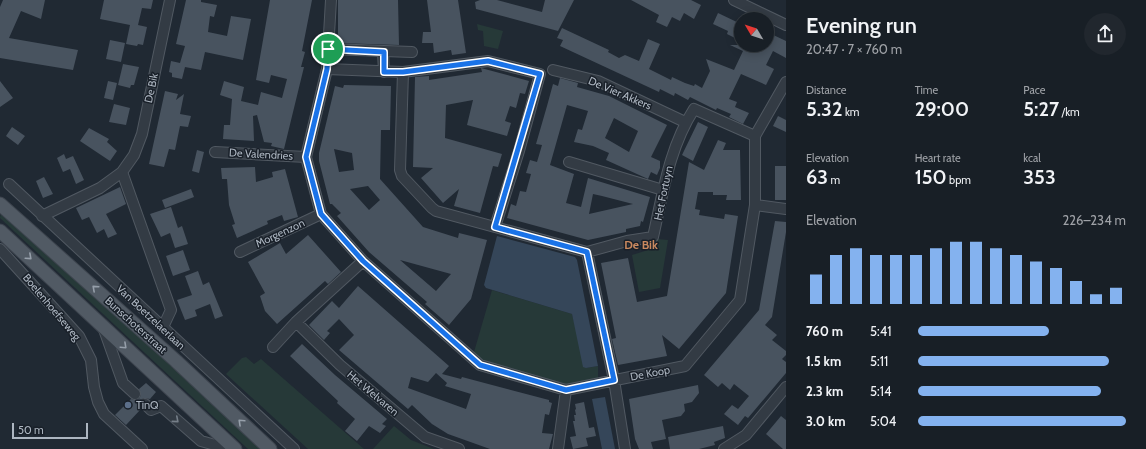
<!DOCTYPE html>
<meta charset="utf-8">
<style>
:root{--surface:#181f26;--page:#21272e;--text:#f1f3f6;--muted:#9fa2a7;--line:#363d43;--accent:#84b2ef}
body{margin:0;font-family:Cabin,sans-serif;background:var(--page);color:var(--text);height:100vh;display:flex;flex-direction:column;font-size:15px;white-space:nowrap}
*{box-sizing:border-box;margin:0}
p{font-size:13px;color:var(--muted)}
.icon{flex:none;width:22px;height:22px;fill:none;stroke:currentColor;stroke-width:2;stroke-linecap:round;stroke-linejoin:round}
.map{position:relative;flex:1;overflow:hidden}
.side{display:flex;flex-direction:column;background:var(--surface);width:360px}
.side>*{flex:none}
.needle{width:26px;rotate:309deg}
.tools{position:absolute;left:734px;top:12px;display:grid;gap:8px}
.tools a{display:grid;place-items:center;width:40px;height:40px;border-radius:50%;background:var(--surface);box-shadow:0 2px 10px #0003,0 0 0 1px var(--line);font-size:20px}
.scale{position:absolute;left:12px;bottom:10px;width:76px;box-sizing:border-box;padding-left:4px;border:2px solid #adb6c1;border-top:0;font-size:11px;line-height:14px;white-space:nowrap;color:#adb6c1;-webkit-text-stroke:3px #192029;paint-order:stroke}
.pin{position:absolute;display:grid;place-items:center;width:34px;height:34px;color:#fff;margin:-17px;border:2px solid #fff;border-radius:50%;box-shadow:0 1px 4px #0007}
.round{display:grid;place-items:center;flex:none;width:42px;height:42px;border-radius:21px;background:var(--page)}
.head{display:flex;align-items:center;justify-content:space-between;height:68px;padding:0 20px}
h1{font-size:22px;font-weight:600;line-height:30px}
.metrics{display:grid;grid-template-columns:repeat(3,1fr);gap:6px;height:68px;padding:4px 20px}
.metrics div{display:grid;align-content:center}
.metrics b{font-size:20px;font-weight:600}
.metrics small{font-size:11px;font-weight:400}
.metrics p{font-size:11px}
.chart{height:112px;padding:8px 20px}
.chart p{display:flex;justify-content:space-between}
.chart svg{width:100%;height:72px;margin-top:4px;stroke:var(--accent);stroke-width:6}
ul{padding:0 20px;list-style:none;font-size:13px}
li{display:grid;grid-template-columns:64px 48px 1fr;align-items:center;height:30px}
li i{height:10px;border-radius:5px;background:var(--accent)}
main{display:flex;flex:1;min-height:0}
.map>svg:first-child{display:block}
.green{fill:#263938}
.water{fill:#354659}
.building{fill:#48535f;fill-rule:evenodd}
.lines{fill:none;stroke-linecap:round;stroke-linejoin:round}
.minor-casing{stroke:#515962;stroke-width:12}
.major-casing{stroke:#3d444e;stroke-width:15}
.minor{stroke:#333b44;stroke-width:10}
.major{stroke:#515a64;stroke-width:13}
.oneway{stroke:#969faa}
.oneway2{stroke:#767f89}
.route-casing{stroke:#fff;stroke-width:8}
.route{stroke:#1a73e8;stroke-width:5}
.service-dot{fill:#5c6f8a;stroke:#192029;stroke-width:1.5}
.labels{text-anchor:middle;stroke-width:3;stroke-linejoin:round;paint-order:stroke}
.street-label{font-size:11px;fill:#adb6c1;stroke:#192029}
.poi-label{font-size:11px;fill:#adb6c1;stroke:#192029;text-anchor:start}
.neighbourhood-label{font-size:12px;font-weight:bold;fill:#ca895f;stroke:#192029}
</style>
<main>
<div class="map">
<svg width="786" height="449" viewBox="0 0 786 449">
<rect width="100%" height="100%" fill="#202933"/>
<!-- green -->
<path class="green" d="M477,24L503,31L498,49L484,46L483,31L478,30Z
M1,213L173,366L261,449H248L0,218Z
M657,239L668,240L660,288L639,292L632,255L658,247Z
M492,290L572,314L586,368L598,366V378L563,386L472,359Z
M246,357L254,364L261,359L364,449H308L226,374L242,358Z
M394,426L411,440L434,449H373Z"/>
<!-- water -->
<path class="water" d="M497,236L575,257L577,260L598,366L586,368L583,367L572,314L486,288L484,285Z
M605,397L615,449H602L592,399Z"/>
<!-- building -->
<path class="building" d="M3,0H45L41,19L21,11L9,38L78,50L73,70L0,58V7Z
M104,0H153L151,9L142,8L138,25L147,27L143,45L138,44L137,46L126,44L130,25L100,19Z
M186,0H201V2L217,5L214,17L210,16L208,32L227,36L231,16L251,19L243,60L205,52L201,70L185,67L182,79L172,77V73L169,72L171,61L180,63L185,46L176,44Z
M270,0H312L302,51L305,52L301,67H304L284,149L271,146L272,143L264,142L257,115L253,116L254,141L223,139L224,125H230L232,99L220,95L224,81L244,87L241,101L258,105L261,92L282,98L287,79L271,75L269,83L256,80Z
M338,0H398L399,45L338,43Z
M427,0H458L466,53L452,55L451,50L434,53L433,43H422L423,32H431Z
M480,0H497L542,12L545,0H574L558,31L476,9L475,2Z
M631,0H691L701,5L694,19L684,13L680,21L672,17L667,27L656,22L659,15Z
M718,13L741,24V41L727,34L728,31L713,24Z
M562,28L609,50L608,52L619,58L625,55L639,61L648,39L660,44L649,69L671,80L672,77L685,83L694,86L695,84L702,88L710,71L706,59L734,70L743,51L730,45H767V32L786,41V58L773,51L766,65L774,69L766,85L741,74L729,99L737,102L735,107L749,113L743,124L729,117L731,114L717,108L716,110L690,97L688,100L675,93L674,96L660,89L659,92L560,46L563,40L557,38Z
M110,40L125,43L121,62L106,59Z
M123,64L139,67L134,85H131L130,88L118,85Z
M481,68L529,81L525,94L520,93L516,108L510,106L505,121L511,123L507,136L467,125L473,100L446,105L445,138L502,154L498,167L493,166L480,213L454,206L459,189L443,203L421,178L433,168L413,167L415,77L429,76V80L482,72Z
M560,78L578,83L577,87L609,96L667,125L651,157L660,161V168L657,175L651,172L648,179L606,160L609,153L593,146L574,142L578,129L582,130L588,111L567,105L550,165L574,174L566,203L581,207L588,178L650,197L643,222L641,221L640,226L626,229V232L588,240L507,218L511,204L516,206L520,191L526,192L531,174L526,173L530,160L537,162L542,145L536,144L547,106L553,84L558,86ZM614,118L638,131L629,152L605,138ZM593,194L602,196L633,204L589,214Z
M0,81L13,98L0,107Z
M108,81L117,83L113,100L104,98Z
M344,85L391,86L390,130H381L380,179L423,227L458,238L459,233L487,240L471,299L449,325L425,304L427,302L369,252L337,216L341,213L332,204H330L319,161V153L335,86L343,88ZM334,149L352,153L354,170L339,172ZM368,186L380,200L369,210L350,189ZM400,260L451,274L436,291Z
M165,91L178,94L176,100L184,94L180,114L191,116L188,127L180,126L175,150L169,149L164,167L149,164Z
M114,104L130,108L126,125L109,122Z
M778,116L786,120V132L773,126Z
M698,122L708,127L693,161L682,155Z
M12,127L25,136L18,145L6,136Z
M89,128L109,139L107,142L117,151L110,161L80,141Z
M718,140L726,143L723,150H740L741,200H726L727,195H713V192H698L695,209L700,210L699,215L724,219L725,214L738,216L726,293L679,349L662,335L667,356L618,365L612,339L616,338L601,263L628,258L637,302L667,296L689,162L704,170Z
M197,150L204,152L199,173L192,171Z
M64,154L66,159L73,156L84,180L76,184L70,169L63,172L57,158Z
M775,166H786V200H775Z
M255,167L256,182L273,177L272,172L285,169L298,217L284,221L282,215L267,221L268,224L237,238L232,225L235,224L229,205L227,179H222L221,168Z
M44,177L53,194L43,198L36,181Z
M120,187L126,204L106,214L117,234L108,238L104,229L97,233L89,217L82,220L76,208Z
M191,189L194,197L165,208L162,200Z
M171,207L178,228L182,226L188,244L175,248L170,233L161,237L150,214Z
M775,221L786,222V232L772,317L765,325L777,335L772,340L786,351V355L782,359L786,362V373L748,418L745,416L738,425L724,414L732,405L738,409L749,396L734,384L730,390L722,383L718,387L704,375L759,310Z
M308,235L341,272L328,284L325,281L277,324L265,311L260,296L265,293L248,262L280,243L286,254Z
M183,250L190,270L173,276L166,256Z
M198,271L203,285L209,282L223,316L215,319L210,304L195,310L197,316L185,320L177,300L192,295L185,276Z
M358,286L449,366L442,374L461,379L462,377L549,400V402L552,403L549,415L545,414L542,433L553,434L549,449H490L448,434L432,424L412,405L408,409L339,350L354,335L339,319L327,331L330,333L324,340L309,325L332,301L339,308ZM436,373L447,383L445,386L471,394L466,409L408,388L411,377L428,382Z
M302,344L335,375L387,419L382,424L386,426L380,433L369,426L357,441L345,431L355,419L337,403L338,401L290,356Z
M146,383L156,392L150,399L144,398L140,400L139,405L141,409L126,425L115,415L131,399L134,400L139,399L141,395L139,389Z
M698,385L699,393L692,402L684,404L685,411L681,416L662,420L666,439L651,442L653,449H639L635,439L629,399Z
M584,402L589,428L594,427L596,436L586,438L588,446L573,449L570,437L576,436L573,421H575L574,415H576L575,410L576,409L575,404Z
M781,416L786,420V449H783L766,434Z
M723,426L725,438L714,442L715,445L699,449H670L668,437Z"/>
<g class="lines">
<defs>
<path id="minor" d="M331,0L327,69L306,157L321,214L363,261L480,365L566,390L685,366L740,300L755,205V136L786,82
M734,0L786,25
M328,49L412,52
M383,52L384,72
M327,69L403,72L488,61L540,74L519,151L495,227
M553,70L598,81L685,122
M403,72L400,170L402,176L432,208L436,211L587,252L627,241L653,237C663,193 669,148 694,109L755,136
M215,152L306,157
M569,162L663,190
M9,184L294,449
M755,205L786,209
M42,216L100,188L122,172
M0,249L79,336L91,360L94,387L98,402L104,414L142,449
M240,252L321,214
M587,252L614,380L625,449
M296,322L340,365L425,437L459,449
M102,324L123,383L135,394
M163,327L171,310L122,172L134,155L142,134L170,0
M273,347L296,322L363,261
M145,404L151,410L161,406L201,441L215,445H231
M558,449L566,390
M724,449L746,435L786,387"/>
<path id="major" d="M0,204L176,361L270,449
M0,231L235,449"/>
</defs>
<!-- minor casing -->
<use href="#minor" class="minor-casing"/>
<!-- major casing -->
<use href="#major" class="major-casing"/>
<!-- minor -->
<use href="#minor" class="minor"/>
<!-- major -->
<use href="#major" class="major"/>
</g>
<!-- one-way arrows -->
<defs><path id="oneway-chevron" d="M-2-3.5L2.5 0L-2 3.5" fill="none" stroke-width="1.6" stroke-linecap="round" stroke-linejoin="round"/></defs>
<g class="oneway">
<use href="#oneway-chevron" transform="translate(29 257) rotate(42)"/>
<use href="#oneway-chevron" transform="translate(95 288) rotate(-138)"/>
<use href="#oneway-chevron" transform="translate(124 346) rotate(43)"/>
<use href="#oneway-chevron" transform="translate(241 422) rotate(-137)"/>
</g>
<use class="oneway2" href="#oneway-chevron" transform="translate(176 420) rotate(41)"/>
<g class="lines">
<defs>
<path id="route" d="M328,49L384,52V72H403L488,61L540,74L495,227L587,252L614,380L566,390L480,365L363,261L321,214L306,157L327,69Z"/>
</defs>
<!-- route casing -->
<use href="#route" class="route-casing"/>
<!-- route -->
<use href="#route" class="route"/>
</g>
<!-- markers -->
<circle class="service-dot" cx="128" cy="405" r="4"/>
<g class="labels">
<!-- street labels -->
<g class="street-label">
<text transform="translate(151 88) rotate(-78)" y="4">De Bik</text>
<text transform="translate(620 93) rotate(23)" y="4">De Vier Akkers</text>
<text transform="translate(261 154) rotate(3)" y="4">De Valendries</text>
<text transform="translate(663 193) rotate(-78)" y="4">Het Fortuyn</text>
<text transform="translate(280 233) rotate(-25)" y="4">Morgenzon</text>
<text transform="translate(52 307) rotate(50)" y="4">Boelenhoefseweg</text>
<text transform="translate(151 317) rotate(43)" y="4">Van Boetzelaerlaan</text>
<text transform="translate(136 325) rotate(42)" y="4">Bunschoterstraat</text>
<text transform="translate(650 373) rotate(-11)" y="4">De Koop</text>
<text transform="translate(373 393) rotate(40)" y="4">Het Welvaren</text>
</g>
<!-- poi labels -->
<g class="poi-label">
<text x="136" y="409">TinQ</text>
</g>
<!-- neighbourhood labels -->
<g class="neighbourhood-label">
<text x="641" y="249">De Bik</text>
</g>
</g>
</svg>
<div class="tools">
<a><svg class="needle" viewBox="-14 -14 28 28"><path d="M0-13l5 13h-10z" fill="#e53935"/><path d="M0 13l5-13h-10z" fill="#9fa2a7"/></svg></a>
</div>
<div class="scale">50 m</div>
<div class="pin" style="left:328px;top:49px;background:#1e9e55"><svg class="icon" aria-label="arrive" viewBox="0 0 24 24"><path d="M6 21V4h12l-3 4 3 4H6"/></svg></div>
</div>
<section class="side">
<div class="head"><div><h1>Evening run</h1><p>20:47 · 7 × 760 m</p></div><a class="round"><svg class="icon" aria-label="share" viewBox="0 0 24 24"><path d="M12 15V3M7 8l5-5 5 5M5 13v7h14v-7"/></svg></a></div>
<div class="metrics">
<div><p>Distance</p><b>5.32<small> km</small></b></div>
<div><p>Time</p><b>29:00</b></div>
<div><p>Pace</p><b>5:27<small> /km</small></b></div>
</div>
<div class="metrics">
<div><p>Elevation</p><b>63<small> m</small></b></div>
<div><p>Heart rate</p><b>150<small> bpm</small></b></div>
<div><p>kcal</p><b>353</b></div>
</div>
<div class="chart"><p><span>Elevation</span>226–234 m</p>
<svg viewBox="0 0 160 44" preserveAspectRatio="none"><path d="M5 44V26M15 44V14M25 44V10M35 44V14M45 44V14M55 44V14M65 44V10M75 44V6M85 44V6M95 44V10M105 44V14M115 44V18M125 44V22M135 44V30M145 44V38M155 44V34"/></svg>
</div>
<ul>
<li><b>760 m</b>5:41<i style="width:63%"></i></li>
<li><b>1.5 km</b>5:11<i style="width:92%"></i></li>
<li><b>2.3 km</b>5:14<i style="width:88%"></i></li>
<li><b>3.0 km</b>5:04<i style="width:100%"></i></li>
</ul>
</section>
</main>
